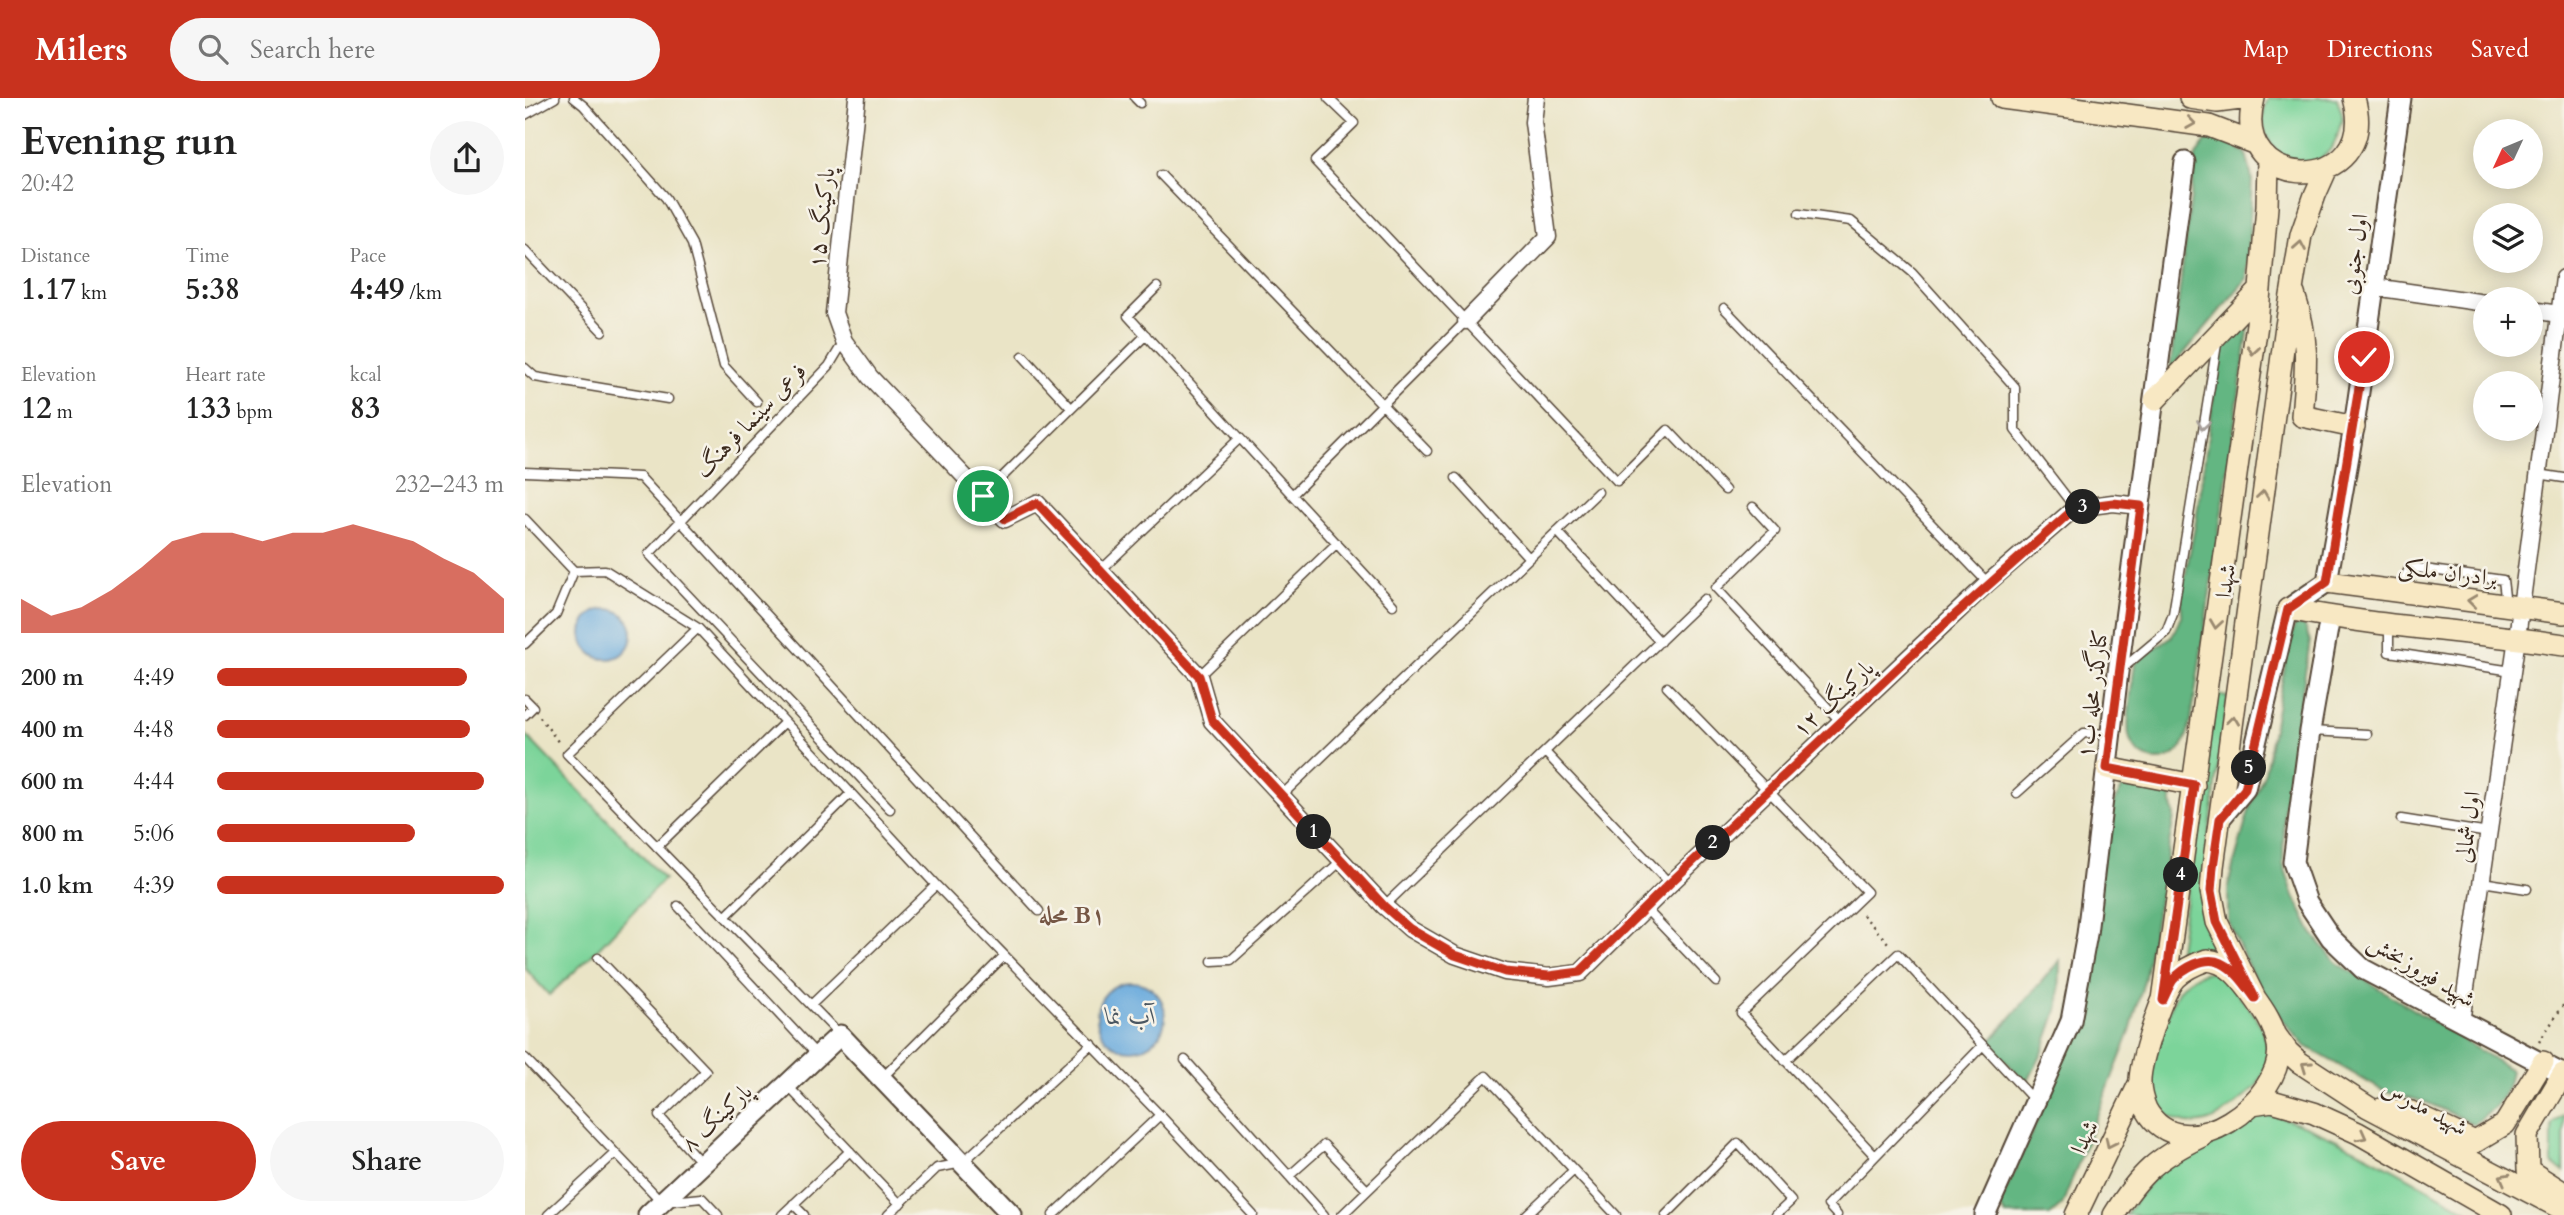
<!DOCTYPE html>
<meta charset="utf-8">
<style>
:root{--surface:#fff;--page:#f6f6f6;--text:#222;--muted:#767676;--accent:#c8321e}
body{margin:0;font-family:Cardo,Amiri,serif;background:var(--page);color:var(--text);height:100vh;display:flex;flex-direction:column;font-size:26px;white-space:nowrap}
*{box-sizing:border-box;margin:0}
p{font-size:23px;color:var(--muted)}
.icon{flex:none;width:38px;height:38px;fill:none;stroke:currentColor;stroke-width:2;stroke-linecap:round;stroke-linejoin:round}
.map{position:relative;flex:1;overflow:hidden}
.details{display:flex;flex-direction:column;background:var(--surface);width:525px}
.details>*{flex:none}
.needle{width:46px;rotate:226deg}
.fabs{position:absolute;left:1948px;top:21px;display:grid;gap:14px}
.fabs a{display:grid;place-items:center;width:70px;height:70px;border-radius:50%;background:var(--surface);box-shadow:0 4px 18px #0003;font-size:35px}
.pin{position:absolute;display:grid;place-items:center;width:60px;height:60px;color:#fff;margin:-30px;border:4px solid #fff;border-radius:50%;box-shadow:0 2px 7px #0007}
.km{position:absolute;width:35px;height:35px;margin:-18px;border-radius:50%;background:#222;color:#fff;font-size:19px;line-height:35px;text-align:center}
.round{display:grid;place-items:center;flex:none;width:74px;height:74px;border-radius:37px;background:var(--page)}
.summary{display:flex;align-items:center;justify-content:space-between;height:119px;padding:0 21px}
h1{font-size:38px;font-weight:800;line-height:52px}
.stats{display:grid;grid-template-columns:repeat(3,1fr);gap:10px;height:119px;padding:7px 21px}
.stats div{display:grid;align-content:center}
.stats b{font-size:30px;font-weight:800}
.stats small{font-size:19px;font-weight:400}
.stats p{font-size:19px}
.chart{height:196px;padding:14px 21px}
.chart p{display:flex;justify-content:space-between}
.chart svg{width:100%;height:126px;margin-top:7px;fill:var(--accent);opacity:.7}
.cta{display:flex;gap:14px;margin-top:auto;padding:14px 21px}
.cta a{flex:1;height:80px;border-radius:42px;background:var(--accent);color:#fff;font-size:28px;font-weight:800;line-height:80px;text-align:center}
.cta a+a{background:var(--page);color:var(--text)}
ul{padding:0 21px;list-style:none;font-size:23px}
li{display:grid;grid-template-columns:112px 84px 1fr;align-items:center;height:52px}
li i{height:18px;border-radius:9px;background:var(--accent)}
header{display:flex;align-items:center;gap:42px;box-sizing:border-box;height:98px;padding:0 35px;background:var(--accent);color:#fff}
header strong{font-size:33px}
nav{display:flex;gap:38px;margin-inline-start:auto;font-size:24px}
.search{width:490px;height:63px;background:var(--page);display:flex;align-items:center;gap:18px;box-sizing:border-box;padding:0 24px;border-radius:38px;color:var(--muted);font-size:26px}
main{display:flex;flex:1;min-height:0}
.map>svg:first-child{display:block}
.green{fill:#7bd49a;stroke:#5b7f5c;stroke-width:2}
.forest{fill:#64b682;stroke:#507050;stroke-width:2}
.water{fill:#69aadd;stroke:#526a7e;stroke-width:2}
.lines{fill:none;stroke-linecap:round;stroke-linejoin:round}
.service-casing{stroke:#554637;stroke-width:11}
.minor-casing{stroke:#554637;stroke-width:19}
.tertiary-casing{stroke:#554637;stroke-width:23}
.secondary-casing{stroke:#554637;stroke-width:24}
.path{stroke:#554637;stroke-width:2.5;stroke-dasharray:2 5;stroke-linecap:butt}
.service{stroke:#fff;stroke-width:8}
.minor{stroke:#fff;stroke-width:16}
.tertiary{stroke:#fff;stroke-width:19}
.secondary{stroke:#f8e8c3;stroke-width:21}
.oneway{stroke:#9a8970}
.oneway2{stroke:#a79f9a}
.route-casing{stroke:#fff;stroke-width:14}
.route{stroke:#c8321e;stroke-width:9}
.labels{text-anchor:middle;stroke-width:5;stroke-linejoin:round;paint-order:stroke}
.street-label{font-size:23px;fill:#3b2a1e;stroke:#f7f3e8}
.neighbourhood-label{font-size:24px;font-weight:bold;fill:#755644;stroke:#f7f3e8}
.water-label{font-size:24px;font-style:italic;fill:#4b5761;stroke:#f7f3e8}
</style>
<header>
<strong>Milers</strong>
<div class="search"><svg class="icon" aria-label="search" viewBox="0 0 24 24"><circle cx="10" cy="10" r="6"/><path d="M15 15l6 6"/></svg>Search here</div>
<nav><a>Map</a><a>Directions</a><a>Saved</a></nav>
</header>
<main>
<section class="details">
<div class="summary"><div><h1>Evening run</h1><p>20:42</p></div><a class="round"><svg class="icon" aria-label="share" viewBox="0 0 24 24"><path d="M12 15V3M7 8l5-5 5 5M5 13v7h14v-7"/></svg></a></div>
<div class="stats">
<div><p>Distance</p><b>1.17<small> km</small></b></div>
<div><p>Time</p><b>5:38</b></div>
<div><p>Pace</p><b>4:49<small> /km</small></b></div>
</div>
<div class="stats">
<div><p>Elevation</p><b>12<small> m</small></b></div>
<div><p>Heart rate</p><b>133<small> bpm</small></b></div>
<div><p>kcal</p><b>83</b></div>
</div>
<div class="chart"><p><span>Elevation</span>232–243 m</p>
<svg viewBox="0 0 160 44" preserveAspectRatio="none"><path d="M0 44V32L10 38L20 35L30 29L40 21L50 12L60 9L70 9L80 12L90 9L100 9L110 6L120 9L130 12L140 18L150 23L160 32V44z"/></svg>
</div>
<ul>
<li><b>200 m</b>4:49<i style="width:87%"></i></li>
<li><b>400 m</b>4:48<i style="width:88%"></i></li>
<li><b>600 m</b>4:44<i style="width:93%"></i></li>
<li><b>800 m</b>5:06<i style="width:69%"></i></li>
<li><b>1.0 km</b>4:39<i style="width:100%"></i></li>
</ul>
<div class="cta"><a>Save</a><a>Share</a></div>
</section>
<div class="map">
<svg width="2039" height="1117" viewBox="0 0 2039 1117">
<rect width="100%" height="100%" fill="#f7f3e8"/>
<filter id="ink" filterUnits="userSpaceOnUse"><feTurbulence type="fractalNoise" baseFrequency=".0143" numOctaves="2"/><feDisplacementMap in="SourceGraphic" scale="14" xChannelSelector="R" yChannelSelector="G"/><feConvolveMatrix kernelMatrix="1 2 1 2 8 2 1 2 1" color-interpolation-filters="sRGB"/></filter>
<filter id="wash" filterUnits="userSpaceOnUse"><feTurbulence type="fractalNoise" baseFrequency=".00686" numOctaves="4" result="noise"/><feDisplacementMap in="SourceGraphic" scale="28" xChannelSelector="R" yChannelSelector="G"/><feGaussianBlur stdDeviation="1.57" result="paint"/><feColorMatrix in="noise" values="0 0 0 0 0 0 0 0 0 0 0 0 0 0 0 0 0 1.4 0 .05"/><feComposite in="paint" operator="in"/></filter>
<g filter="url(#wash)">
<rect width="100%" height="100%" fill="#eae4c6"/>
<!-- green -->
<path class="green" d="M1744,0H1812C1813,5 1816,11 1817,16C1818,21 1815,27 1814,32C1804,74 1758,78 1741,36C1737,25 1737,10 1744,0Z
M1691,597L1703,599L1683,744L1699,853C1680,848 1669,853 1652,864Z
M0,636L139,781L64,860L24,897L0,870Z
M1690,873C1720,901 1762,944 1732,987C1724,997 1710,1007 1699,1015C1672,1037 1625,1023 1625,984C1625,968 1645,906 1654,892C1663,880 1676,874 1690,873Z
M2039,1017V1074L2027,1065V1026Z
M1752,1018C1823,1041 1885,1081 1950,1117H1601L1633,1072L1722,1020Z"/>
<!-- forest -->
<path class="forest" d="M1682,42L1702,44L1721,55L1727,81L1722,180L1645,272L1671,57Z
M1726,214L1666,623C1663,631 1662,642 1657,649C1641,671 1609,664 1604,637C1601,624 1608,581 1610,565L1647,538L1657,517L1656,499L1671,423L1691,281L1698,250Z
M1770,526L1780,529L1785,543L1759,711L1758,765L1769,798L1787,835L1811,864L1986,972C1982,1000 1972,1010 1949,1026L1903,1005L1855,991L1779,947L1749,912L1725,872L1703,823V787L1725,709L1740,674L1763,551Z
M1611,684L1632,688L1646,698L1649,719L1620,879L1605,934L1537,1107L1525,1117H1481L1474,1108L1534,973L1585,711L1598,689Z
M1535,862L1534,907L1517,956L1502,985L1463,946Z"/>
<!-- water -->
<path class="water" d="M57 536a25 25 0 1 1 50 0a25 25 0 1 1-50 0Z
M572 918a34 34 0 1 1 68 0a34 34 0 1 1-68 0Z"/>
</g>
<g filter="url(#ink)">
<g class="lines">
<defs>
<path id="service" d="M49,0L59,8L141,100L167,146L199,268L232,304
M610,0L615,5
M803,0L829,25L790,63L1092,383L1143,332L1200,392
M0,17L30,0
M636,77L902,353
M1274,116L1326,123L1387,174L1490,289V332L1550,410
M0,152L77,233
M632,189L603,218L868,507
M1199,210L1463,485
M319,243L304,268L124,456L365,711
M498,258L546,310
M0,270L10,279L143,301
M0,374L115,379L514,813
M2013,376L2039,380
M931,380L1004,460
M768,396L941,223
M458,398L621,237
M1228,409L1250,433L1191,490L1316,624
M0,421L49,473L80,472L173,530L411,787L635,1017L728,1117
M1032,433L1135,544
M576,472L715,340
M1873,492L1885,469L1978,482L1981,507
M1864,526V554L1987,573
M173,530L42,656L315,937
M0,546L31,516L49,473
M1597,571L1641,534L1648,516L1692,246
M674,578L812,445
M1142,589L1342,794L1216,915L1350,1058
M0,601L8,609L0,617
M1786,633L1842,636
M1020,654L1145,786
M1492,695L1559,635L1586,636
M756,698L1073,394
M1876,721L1964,735
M132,749L260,624
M1957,784L2002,791
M153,808L292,957
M859,808L1179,501
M1120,810L1191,884
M200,819L326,695
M73,860L181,973L134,1018L177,1066
M687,863L706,862L816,763
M286,907L411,787
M0,960L137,1104L177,1100L193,1117
M660,962L799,1117
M1260,963L1373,856L1509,1002
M357,980L479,858
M261,986L375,1106
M764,1078L799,1047L842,1092
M268,1106L279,1117
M23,1117L90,1055
M257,1117L325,1053
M363,1117L412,1070L437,1065L567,946
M528,1117L635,1017
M817,1117L961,978L1091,1117
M1001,1117L1049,1072
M1141,1117L1213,1045L1266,1103L1251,1117
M1312,1117L1303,1107L1458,947"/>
<path id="minor" d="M332,0L309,215L319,243L345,279L480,421L512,405L674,578L687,623L859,808L885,831L930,857L980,874L1024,879L1055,875L1145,786L1382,561L1463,485L1550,410L1588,405L1616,408
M1849,189L1960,205
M2006,212L2034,216
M941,223L1023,139L1008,24L1011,0
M1936,924L1992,540L2039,180"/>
<path id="tertiary" d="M1805,519L1785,633L1768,764L1782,804L1806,840L1838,871L2039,977
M1695,721L1720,691L1763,511L1802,484L1829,329L1876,0
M123,1117L315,937L487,1117
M1460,1117L1546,923L1562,836L1593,574L1660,64"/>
<path id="secondary" d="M1477,0L1684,28L1731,46
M1665,0L1692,4L1723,0
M1729,0C1702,99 1857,98 1829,0
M1769,196C1785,244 1781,270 1777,318L1829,329
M1630,302L1735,192
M1802,484L2039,515
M1763,511C1854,529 1947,533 2039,547
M1582,670L1669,687
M1682,862C1703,864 1714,879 1727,896C1738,911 1750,928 1753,947C1762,999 1658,1078 1621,1011C1618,1004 1615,993 1615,985C1614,966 1637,894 1650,880C1659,871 1670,866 1682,862Z
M1730,900L1692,824L1686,793L1688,769L1761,228L1776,137L1790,97L1802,70
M1638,902L1732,226L1742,109L1743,62
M1750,936L1763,954L1774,964L1843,1009L2039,1112
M2038,976L2002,1037L2003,1072L2039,1095
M1727,1006L1747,1003L1789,1015L1833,1035L1976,1117
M1856,1011L1886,1014L1950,1044L1980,1026L2018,964
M1551,1117L1615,984
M1589,1117C1615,1075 1632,1060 1677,1038"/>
</defs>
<!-- service casing -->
<use href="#service" class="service-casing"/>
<!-- minor casing -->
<use href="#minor" class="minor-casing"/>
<!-- tertiary casing -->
<use href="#tertiary" class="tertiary-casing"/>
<!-- secondary casing -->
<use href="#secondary" class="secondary-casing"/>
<!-- path -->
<path class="path" d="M15,619L34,645
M1338,817L1364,846
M2014,944L2039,906"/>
<!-- service -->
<use href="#service" class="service"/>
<!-- minor -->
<use href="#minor" class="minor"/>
<!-- tertiary -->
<use href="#tertiary" class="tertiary"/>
<!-- secondary -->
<use href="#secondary" class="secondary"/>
</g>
<!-- one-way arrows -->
<defs><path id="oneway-chevron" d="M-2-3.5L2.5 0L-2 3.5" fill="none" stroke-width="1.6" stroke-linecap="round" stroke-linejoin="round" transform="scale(1.75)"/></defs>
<g class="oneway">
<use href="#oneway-chevron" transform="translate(1666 25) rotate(8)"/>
<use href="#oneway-chevron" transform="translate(1775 148) rotate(-80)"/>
<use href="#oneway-chevron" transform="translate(1728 252) rotate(98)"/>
<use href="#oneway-chevron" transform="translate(1738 397) rotate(-82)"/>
<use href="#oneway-chevron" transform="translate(1947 503) rotate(-173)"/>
<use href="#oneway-chevron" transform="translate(1691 526) rotate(98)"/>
<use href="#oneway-chevron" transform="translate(1708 622) rotate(-83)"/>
<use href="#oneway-chevron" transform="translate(1781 968) rotate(-145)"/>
<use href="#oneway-chevron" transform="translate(1837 1038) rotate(28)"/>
<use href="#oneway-chevron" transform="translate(1585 1045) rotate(116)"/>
<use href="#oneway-chevron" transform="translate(1979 1080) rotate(-152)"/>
</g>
<use class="oneway2" href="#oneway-chevron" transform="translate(1678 327) rotate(99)"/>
</g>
<g class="lines" filter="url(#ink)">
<defs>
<path id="route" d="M458,398L480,421L512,405L674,578L687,622L859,808L885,831L930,857L980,874L1024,878L1055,874L1144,786L1423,523L1550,410L1588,405L1616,408L1582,670L1669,687L1638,902C1641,896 1644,888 1648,882C1658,870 1681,857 1696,865C1711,872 1721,888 1730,900L1692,824L1686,793L1688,769L1695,721L1720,691L1763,511L1802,484L1839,259"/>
</defs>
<!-- route casing -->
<use href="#route" class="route-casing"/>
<!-- route -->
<use href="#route" class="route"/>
</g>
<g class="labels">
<!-- street labels -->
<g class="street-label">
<text transform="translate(296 120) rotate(-84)" y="8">پارکینگ ۱۵</text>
<text transform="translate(1829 156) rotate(-82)" y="8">اول جنوبی</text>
<text transform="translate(225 322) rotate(-46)" y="8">فرعی سینما فرهنگ</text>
<text transform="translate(1923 474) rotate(7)" y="8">برادران ملکی</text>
<text transform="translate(1700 483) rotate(-82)" y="8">شهدا</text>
<text transform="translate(1567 596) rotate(-83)" y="8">کنارگذر محله ب۱</text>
<text transform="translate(1308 600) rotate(-43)" y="8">پارکینگ ۱۲</text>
<text transform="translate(1942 729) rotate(-82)" y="8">اول شمالی</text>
<text transform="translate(1897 872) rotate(31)" y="8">شهید فیروزبخش</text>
<text transform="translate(1900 1009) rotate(28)" y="8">شهید مدرس</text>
<text transform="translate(191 1019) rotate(-43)" y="8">پارکینگ ۸</text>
<text transform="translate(1559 1039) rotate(-64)" y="8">شهدا</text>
</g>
<!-- neighbourhood labels -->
<g class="neighbourhood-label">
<text x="547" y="825">محله B۱</text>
</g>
<!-- water labels -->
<g class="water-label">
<text x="606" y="926">آب نما</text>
</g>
</g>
</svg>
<div class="fabs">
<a><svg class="needle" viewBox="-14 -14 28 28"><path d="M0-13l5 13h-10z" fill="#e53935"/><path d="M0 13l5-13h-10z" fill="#767676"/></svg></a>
<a><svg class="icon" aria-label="layers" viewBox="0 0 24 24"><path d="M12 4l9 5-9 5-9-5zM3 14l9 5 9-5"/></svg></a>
<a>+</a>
<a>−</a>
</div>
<div class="pin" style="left:458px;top:398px;background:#1e9e55"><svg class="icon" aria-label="arrive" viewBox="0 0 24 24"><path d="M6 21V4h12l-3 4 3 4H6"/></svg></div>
<div class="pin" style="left:1839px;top:259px;background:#d93025"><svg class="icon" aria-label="check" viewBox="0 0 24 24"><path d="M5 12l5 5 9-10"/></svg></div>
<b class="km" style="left:789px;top:734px">1</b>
<b class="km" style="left:1188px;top:745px">2</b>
<b class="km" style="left:1558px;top:409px">3</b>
<b class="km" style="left:1656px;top:777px">4</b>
<b class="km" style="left:1724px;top:670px">5</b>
</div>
</main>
